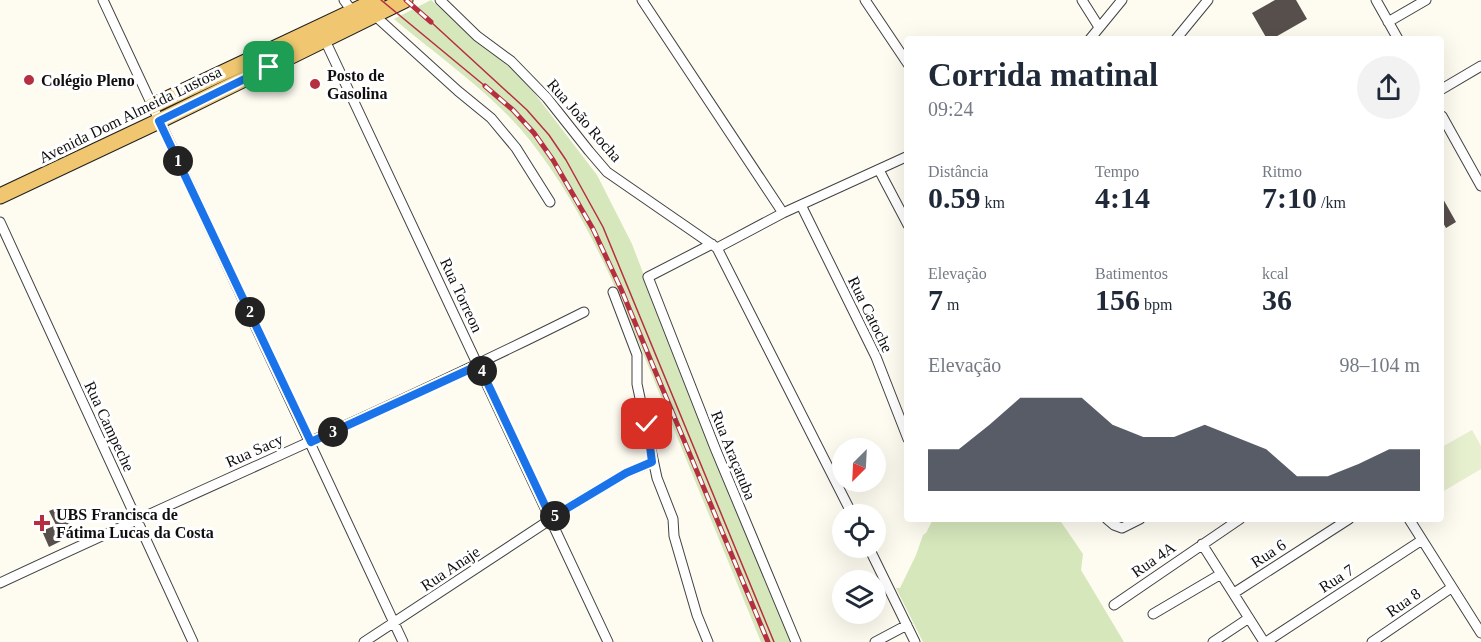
<!DOCTYPE html>
<html lang="pt">
<meta charset="utf-8">
<style>
:root{--surface:#fff;--page:#f2f2f3;--text:#1f2937;--muted:#747a83;--accent:#111827}
body{margin:0;font-family:"Times New Roman",serif;background:var(--page);color:var(--text);height:100vh;display:flex;flex-direction:column;font-size:22px;white-space:nowrap}
*{box-sizing:border-box;margin:0}
p{font-size:20px;color:var(--muted)}
.icon{flex:none;width:33px;height:33px;fill:none;stroke:currentColor;stroke-width:2;stroke-linecap:round;stroke-linejoin:round}
.map{position:relative;flex:1;overflow:hidden}
.drawer{position:absolute;left:904px;top:36px;width:540px;height:486px;display:flex;flex-direction:column;background:var(--surface);border-radius:6px;box-shadow:0 6px 24px #0002}
.drawer>*{flex:none}
.needle{width:39px;rotate:204deg}
.controls{position:absolute;left:832px;top:438px;display:grid;gap:12px}
.controls a{display:grid;place-items:center;width:54px;height:54px;border-radius:50%;background:var(--surface);box-shadow:0 6px 24px #0002;font-size:30px}
.pin{position:absolute;display:grid;place-items:center;width:51px;height:51px;color:#fff;margin:-26px;border-radius:12px;box-shadow:0 3px 9px #0006}
.km{position:absolute;width:30px;height:30px;margin:-15px;border-radius:50%;background:#222;color:#fff;font-size:16px;line-height:30px;text-align:center}
.round{display:grid;place-items:center;flex:none;width:63px;height:63px;border-radius:32px;background:var(--page)}
.head{display:flex;align-items:center;justify-content:space-between;height:102px;padding:0 24px}
h1{font-size:33px;font-weight:800;line-height:45px}
.metrics{display:grid;grid-template-columns:repeat(3,1fr);gap:9px;height:102px;padding:6px 24px}
.metrics div{display:grid;align-content:center}
.metrics b{font-size:30px;font-weight:800}
.metrics small{font-size:16px;font-weight:400}
.metrics p{font-size:16px}
.chart{height:168px;padding:12px 24px}
.chart p{display:flex;justify-content:space-between}
.chart svg{width:100%;height:108px;margin-top:6px;fill:var(--accent);opacity:.7}
.map>svg:first-child{display:block}
.green{fill:#d6e7bc}
.pitch{fill:#e6efce}
.building{fill:#574f4c}
.lines{fill:none;stroke-linecap:round;stroke-linejoin:round}
.minor-casing{stroke:#424242;stroke-width:11}
.primary-casing{stroke:#202020;stroke-width:17}
.minor{stroke:#fff;stroke-width:9}
.primary{stroke:#f0c770;stroke-width:15}
.tram{stroke:#b62f40;stroke-width:1.5}
.rail-casing{stroke:#b62f40;stroke-width:5}
.rail{stroke:#fff;stroke-width:3;stroke-dasharray:9;stroke-linecap:butt}
.route-casing{stroke:#fff;stroke-width:12}
.route{stroke:#1a73e8;stroke-width:8}
.poi-dot{fill:#b62f40;stroke:#fff;stroke-width:2}
.labels{text-anchor:middle;stroke-width:6;stroke-linejoin:round;paint-order:stroke}
.poi-label{font-size:16px;font-weight:bold;fill:#0f0f0f;stroke:#fff;text-anchor:start}
.street-label{font-size:16px;fill:#0f0f0f;stroke:#fff}
</style>
<div class="map">
<svg width="1481" height="642" viewBox="0 0 1481 642">
<rect width="100%" height="100%" fill="#fefbf1"/>
<!-- green -->
<path class="green" d="M431,0L513,70L532,90L597,175L632,244L713,455L793,642H761C727,558 692,474 658,390C623,304 589,216 532,143C496,96 439,57 394,19Z
M933,519H1059L1083,554L1081,570L1124,642H923L896,588H900L916,555L923,535L926,533Z"/>
<!-- pitch -->
<path class="pitch" d="M1472,430L1481,446V469L1442,492V447Z"/>
<!-- building -->
<path class="building" d="M1275,0H1296L1307,19L1272,39H1267L1252,13Z
M1442,197L1456,222L1446,228L1442,221Z
M61,506L75,534L49,547L42,531L56,525L49,511Z"/>
<g class="lines">
<defs>
<path id="minor" d="M103,0L403,642
M344,0L355,15
M440,0L477,36L511,61L547,98L589,151L607,172L717,248L852,514
M642,0L783,213
M865,0L908,64
M1082,0L1099,27
M1376,0L1398,39
M372,13L458,91L491,118L516,148L550,202
M1388,22L1426,0
M323,36L608,642
M1090,39L1122,0
M1176,39L1208,0
M1442,89L1481,66
M1442,116L1481,186
M879,170L908,225
M801,205L876,357L908,439
M0,222L193,642
M712,244L648,277L715,448L796,642
M717,248L783,213L908,156
M613,292L637,355V384L657,478L673,519L674,536L697,615L708,642
M1107,519L1114,525L1122,528L1140,519
M1409,519L1481,633
M1202,544L1264,642
M869,548L915,642
M0,583C194,492 392,408 584,312
M1234,593L1349,519
M1114,605L1240,519
M1153,614L1221,574
M364,642L574,504L626,473L653,462
M875,642L907,625
M1213,642L1249,618
M1266,642L1422,540
M1372,642L1451,588"/>
<path id="primary" d="M152,106L377,0
M0,196L159,121L405,0"/>
</defs>
<!-- minor casing -->
<use href="#minor" class="minor-casing"/>
<!-- primary casing -->
<use href="#primary" class="primary-casing"/>
<!-- minor -->
<use href="#minor" class="minor"/>
<!-- primary -->
<use href="#primary" class="primary"/>
<!-- tram -->
<path class="tram" d="M381,0L485,86
M431,22L527,110L549,135L566,160L603,227L774,642"/>
<defs>
<path id="rail" d="M406,0L431,22
M485,86L513,110L534,133L553,160L593,229L621,289L768,642"/>
</defs>
<!-- rail casing -->
<use href="#rail" class="rail-casing"/>
<!-- rail -->
<use href="#rail" class="rail"/>
</g>
<g class="lines">
<defs>
<path id="route" d="M269,67L159,121L311,442L479,365L551,518L626,473L652,462L647,424"/>
</defs>
<!-- route casing -->
<use href="#route" class="route-casing"/>
<!-- route -->
<use href="#route" class="route"/>
</g>
<!-- markers -->
<g class="poi-dot">
<circle cx="29" cy="80" r="6"/>
<circle cx="315" cy="84" r="6"/>
<path d="M39 514h6v6h6v6h-6v6h-6v-6h-6v-6h6z"/>
</g>
<g class="labels">
<!-- poi labels -->
<g class="poi-label">
<text x="327" y="81">Posto de<tspan x="327" dy="18">Gasolina</tspan></text>
<text x="41" y="86">Colégio Pleno</text>
<text x="56" y="520">UBS Francisca de<tspan x="56" dy="18">Fátima Lucas da Costa</tspan></text>
</g>
<!-- street labels -->
<g class="street-label">
<text transform="translate(130 114) rotate(-26)" y="6">Avenida Dom Almeida Lustosa</text>
<text transform="translate(585 120) rotate(49)" y="6">Rua João Rocha</text>
<text transform="translate(462 295) rotate(65)" y="6">Rua Torreon</text>
<text transform="translate(871 314) rotate(64)" y="6">Rua Catoche</text>
<text transform="translate(110 426) rotate(65)" y="6">Rua Campeche</text>
<text transform="translate(254 450) rotate(-24)" y="6">Rua Sacy</text>
<text transform="translate(734 455) rotate(68)" y="6">Rua Araçatuba</text>
<text transform="translate(1268 553) rotate(-33)" y="6">Rua 6</text>
<text transform="translate(1153 559) rotate(-35)" y="6">Rua 4A</text>
<text transform="translate(450 568) rotate(-34)" y="6">Rua Anaje</text>
<text transform="translate(1336 578) rotate(-33)" y="6">Rua 7</text>
<text transform="translate(1403 602) rotate(-35)" y="6">Rua 8</text>
</g>
</g>
</svg>
<div class="controls">
<a><svg class="needle" viewBox="-14 -14 28 28"><path d="M0-13l5 13h-10z" fill="#e53935"/><path d="M0 13l5-13h-10z" fill="#747a83"/></svg></a>
<a><svg class="icon" aria-label="locate" viewBox="0 0 24 24"><circle cx="12" cy="12" r="6"/><path d="M12 2v4M12 18v4M2 12h4M18 12h4"/></svg></a>
<a><svg class="icon" aria-label="layers" viewBox="0 0 24 24"><path d="M12 4l9 5-9 5-9-5zM3 14l9 5 9-5"/></svg></a>
</div>
<div class="pin" style="left:269px;top:67px;background:#1e9e55"><svg class="icon" aria-label="arrive" viewBox="0 0 24 24"><path d="M6 21V4h12l-3 4 3 4H6"/></svg></div>
<div class="pin" style="left:647px;top:424px;background:#d93025"><svg class="icon" aria-label="check" viewBox="0 0 24 24"><path d="M5 12l5 5 9-10"/></svg></div>
<b class="km" style="left:178px;top:161px">1</b>
<b class="km" style="left:250px;top:312px">2</b>
<b class="km" style="left:333px;top:432px">3</b>
<b class="km" style="left:482px;top:371px">4</b>
<b class="km" style="left:555px;top:516px">5</b>
<section class="drawer">
<div class="head"><div><h1>Corrida matinal</h1><p>09:24</p></div><a class="round"><svg class="icon" aria-label="share" viewBox="0 0 24 24"><path d="M12 15V3M7 8l5-5 5 5M5 13v7h14v-7"/></svg></a></div>
<div class="metrics">
<div><p>Distância</p><b>0.59<small> km</small></b></div>
<div><p>Tempo</p><b>4:14</b></div>
<div><p>Ritmo</p><b>7:10<small> /km</small></b></div>
</div>
<div class="metrics">
<div><p>Elevação</p><b>7<small> m</small></b></div>
<div><p>Batimentos</p><b>156<small> bpm</small></b></div>
<div><p>kcal</p><b>36</b></div>
</div>
<div class="chart"><p><span>Elevação</span>98–104 m</p>
<svg viewBox="0 0 160 44" preserveAspectRatio="none"><path d="M0 44V27L10 27L20 17L30 6L40 6L50 6L60 17L70 22L80 22L90 17L100 22L110 27L120 38L130 38L140 33L150 27L160 27V44z"/></svg>
</div>
</section>
</div>
